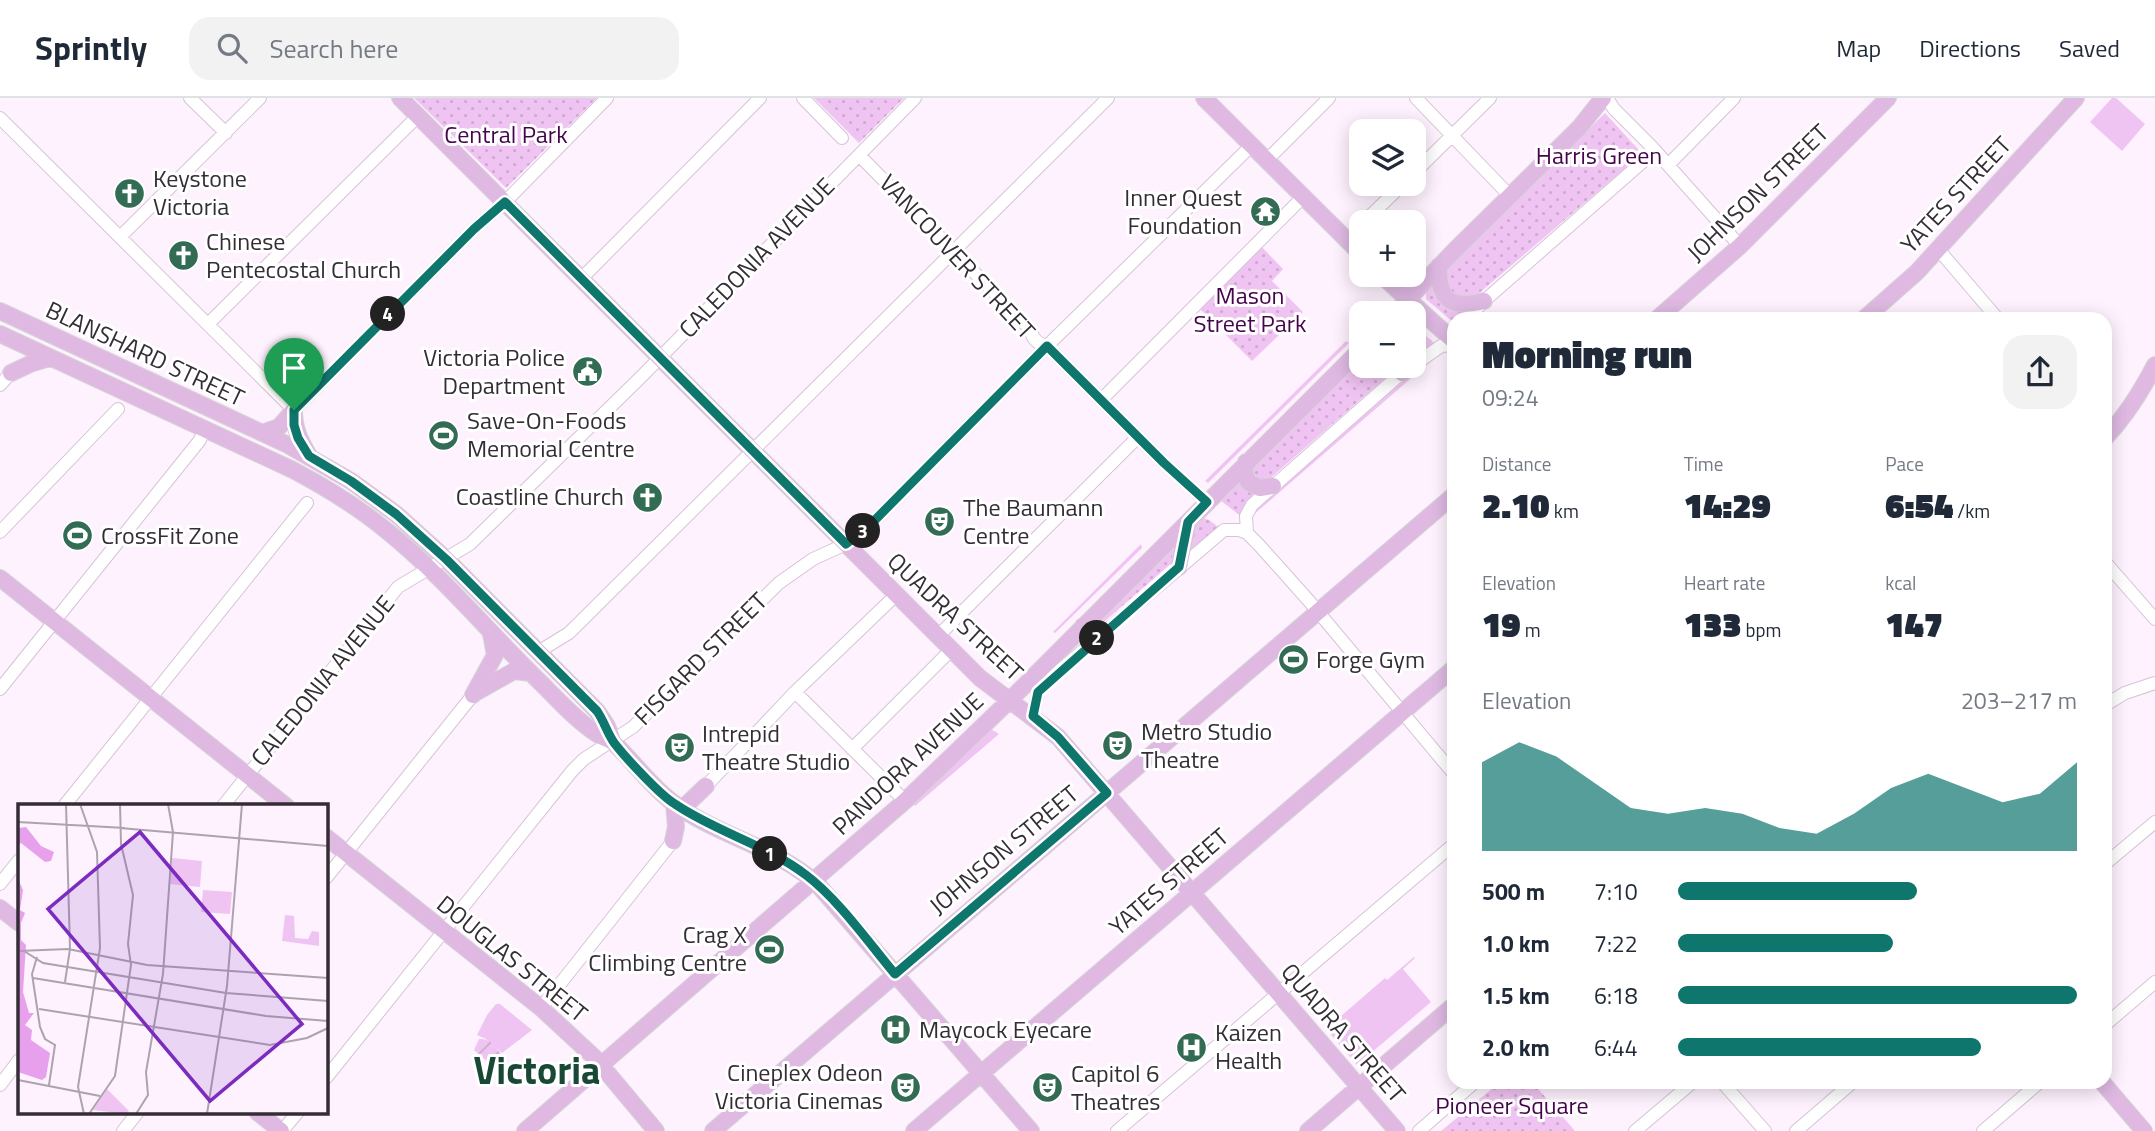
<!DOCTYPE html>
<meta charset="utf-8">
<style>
:root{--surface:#fff;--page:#f2f2f3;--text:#1f2937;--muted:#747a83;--line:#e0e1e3;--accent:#0f766e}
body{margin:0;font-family:"Titillium Web",sans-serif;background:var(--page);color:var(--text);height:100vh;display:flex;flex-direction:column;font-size:26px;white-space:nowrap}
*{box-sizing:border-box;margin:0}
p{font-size:23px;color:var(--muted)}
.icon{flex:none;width:38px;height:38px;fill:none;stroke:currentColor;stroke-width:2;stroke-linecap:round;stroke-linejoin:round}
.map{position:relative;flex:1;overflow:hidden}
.side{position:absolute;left:1447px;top:214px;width:665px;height:777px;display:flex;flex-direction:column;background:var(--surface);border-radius:21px;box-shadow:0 4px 18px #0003}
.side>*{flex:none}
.buttons{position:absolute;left:1349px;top:21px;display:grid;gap:14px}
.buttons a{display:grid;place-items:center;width:77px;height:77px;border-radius:14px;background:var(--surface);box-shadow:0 4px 18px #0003;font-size:35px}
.pin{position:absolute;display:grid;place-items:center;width:60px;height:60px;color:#fff;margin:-72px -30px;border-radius:50% 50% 50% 0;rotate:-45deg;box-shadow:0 0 7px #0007}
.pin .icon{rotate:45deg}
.km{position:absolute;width:35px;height:35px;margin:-18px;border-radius:50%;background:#222;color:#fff;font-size:19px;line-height:35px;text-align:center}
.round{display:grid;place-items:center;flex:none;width:74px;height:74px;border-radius:21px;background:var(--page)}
.overview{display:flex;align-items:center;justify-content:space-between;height:119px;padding:0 35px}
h1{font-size:38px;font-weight:800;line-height:52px}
.figures{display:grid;grid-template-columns:repeat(3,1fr);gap:10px;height:119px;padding:7px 35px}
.figures div{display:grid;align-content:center}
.figures b{font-size:35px;font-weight:800}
.figures small{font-size:19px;font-weight:400}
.figures p{font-size:19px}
.chart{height:196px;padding:14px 35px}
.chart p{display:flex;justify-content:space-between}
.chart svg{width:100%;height:126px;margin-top:7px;fill:var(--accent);opacity:.7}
ul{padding:0 35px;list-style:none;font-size:23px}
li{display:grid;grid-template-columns:112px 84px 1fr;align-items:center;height:52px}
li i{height:18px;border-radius:9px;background:var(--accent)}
header{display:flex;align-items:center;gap:42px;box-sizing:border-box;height:98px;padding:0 35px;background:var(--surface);border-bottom:2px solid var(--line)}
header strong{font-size:33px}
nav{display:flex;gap:38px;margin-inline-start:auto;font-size:24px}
.search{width:490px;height:63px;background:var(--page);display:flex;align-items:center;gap:18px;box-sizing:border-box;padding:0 24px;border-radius:21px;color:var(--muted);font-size:26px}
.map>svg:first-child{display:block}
.grass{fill:#f0c4f2}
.park{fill:url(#park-dots)}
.garden{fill:url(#garden-furrows)}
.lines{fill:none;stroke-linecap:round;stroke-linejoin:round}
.minor-casing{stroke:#d6c3d7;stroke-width:14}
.major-casing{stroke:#d6d5d7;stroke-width:18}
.minor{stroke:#fff;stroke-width:12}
.major{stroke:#dfb9e2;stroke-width:16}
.route-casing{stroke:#fff;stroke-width:14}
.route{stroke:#0f766e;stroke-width:9}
.labels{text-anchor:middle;stroke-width:6;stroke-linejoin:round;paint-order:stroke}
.park-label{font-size:24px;fill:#45044b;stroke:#fff}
.poi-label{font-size:24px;fill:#342d35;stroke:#fff;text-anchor:start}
.street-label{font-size:24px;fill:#342d35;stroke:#fff}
.town-label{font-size:38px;font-weight:bold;fill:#1a4836;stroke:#fff}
.inset-river{fill:none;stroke:#e7a1ec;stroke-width:3.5}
.inset-road{fill:none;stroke:#ada3ae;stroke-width:2}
.view{fill:#7b2cbf;fill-opacity:0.15;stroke:#7b2cbf;stroke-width:3.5}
.inset-edge{fill:none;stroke:#342d35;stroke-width:3.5}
</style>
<header>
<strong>Sprintly</strong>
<div class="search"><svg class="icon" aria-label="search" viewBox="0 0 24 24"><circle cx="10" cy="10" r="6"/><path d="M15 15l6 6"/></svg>Search here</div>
<nav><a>Map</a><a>Directions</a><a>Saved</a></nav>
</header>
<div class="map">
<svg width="2155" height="1033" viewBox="0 0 2155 1033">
<defs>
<pattern id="park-dots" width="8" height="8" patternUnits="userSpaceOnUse" patternTransform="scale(1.75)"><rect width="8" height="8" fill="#f0c4f2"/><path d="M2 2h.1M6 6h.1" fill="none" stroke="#cea9d0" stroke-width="1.8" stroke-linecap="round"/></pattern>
<pattern id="garden-furrows" width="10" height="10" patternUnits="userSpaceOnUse" patternTransform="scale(1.75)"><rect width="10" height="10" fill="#f0c4f2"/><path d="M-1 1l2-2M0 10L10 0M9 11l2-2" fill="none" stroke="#cea9d0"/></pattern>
</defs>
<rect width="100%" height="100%" fill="#fef2fe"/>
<!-- grass -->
<path class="grass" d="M2112,0H2116L2145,26L2122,53L2090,24Z
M1346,243L1349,245L1208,385L1205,383Z
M1437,254L1439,256L1252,418L1256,410Z
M1141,446L1142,450L1055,535L1053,534Z
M991,631L999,636L915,708L913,706Z
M1414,859L1415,860L1403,871L1431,904L1357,967L1326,931L1385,880L1387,882Z
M496,906H500L532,932L502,955L486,941L477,937L487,917Z"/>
<!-- park -->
<path class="park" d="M414,0H597L506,90Z
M814,0H904L859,45Z
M1605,15L1638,51L1637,60L1477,197L1468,202L1446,192L1447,172Z
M1262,149L1283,171L1272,183L1303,214L1252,263L1200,211Z
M1434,184L1468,211L1463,220H1454V225L1426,201V193Z
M1414,228L1433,244L1434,247L1414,262Z
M1361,257L1362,268H1399L1266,384L1257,385L1250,371Z
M1240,377L1259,394L1243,420L1220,402Z
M1203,420L1209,422L1220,430L1189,456L1192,428Z
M1182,439L1174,463L1105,523L1100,532L1094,533L1091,529Z
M1500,984H1532L1575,1033H1441Z"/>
<!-- garden -->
<path class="garden" d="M479,941C490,940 495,948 501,956L489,965L474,952Z"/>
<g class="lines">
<defs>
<path id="minor" d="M190,0L226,35
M803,0L842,40
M1416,0L1510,98
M1607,0L1614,11L1652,49L1740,148
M0,20L294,312L474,131L505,104L607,0
M859,57L1031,232C1032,241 1038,246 1047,248L1164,365L1207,404
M1267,62L1329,0
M1668,67L1734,0
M1414,75L1490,0
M1364,124L1403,86
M120,139L260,0
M1938,151L1997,220
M581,181L760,0
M1468,220L1484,203L1655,53
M208,226L418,18
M1414,267L1441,248L1454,247
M0,287L11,275
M1102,301L1303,99
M0,434L118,311
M1247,435L1246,418L1252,407L1396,280L1414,268
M2105,464L2155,521
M938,538L1138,339
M538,554L569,535L1108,0
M0,591L200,342L204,331
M795,594L905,703
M2105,607L2125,595L2155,585
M1033,618L1038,594L1045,585L1224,432H1239L1247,435L1259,447L1309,503L1454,676
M852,651L951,552
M706,688L795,594L896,497
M64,708L307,405
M223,708L398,489L470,446L642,278L915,0
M2105,766L2155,724
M326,780L473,597
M0,786L19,762
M541,910L673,743
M2105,927L2155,884
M326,980L572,673L584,661L633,629L779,485L813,461L846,446L868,429L1047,248L1252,47
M1722,984L1765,1033
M0,987L19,962
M123,1033L138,1014
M282,1033L298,1014
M1117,1033L1454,746
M1419,1033L1475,984
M1635,1033L1693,984
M1796,1033L1853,984
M1983,1033L2040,984"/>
<path id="major" d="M400,0L980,580L1058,639L1397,1033
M1204,0L1362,157
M1439,168C1438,203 1451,211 1484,203
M1381,177L1454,243
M0,213L286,346L351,383L396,416L447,462L597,613L607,628L613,643
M1395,215L1454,153L1579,30L1603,0
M1658,220L1740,148L1888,0
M1865,220L1917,174L2076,0
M0,236L293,372C327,390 358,409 387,433C443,478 490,536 542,586C559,603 577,623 597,636C603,640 610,641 615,646C634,664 650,687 671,703C715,738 776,748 818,787L1031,1033
M11,275L30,266L50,260
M1402,275L1404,268
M294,312C294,331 300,342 309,358
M262,335L279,329L294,312
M2105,340C2126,318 2141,294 2155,267
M1246,364L1244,371L1248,384L1260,390L1273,388
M1179,469L1188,424
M0,480L286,708
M1083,528L1096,541
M475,595L514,573L531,575
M473,597L495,557L491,536
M682,711L706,688
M326,739L541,910L595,960L656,1033
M673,743L676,729L674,706
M0,810L19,825
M2102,984L2144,1033
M257,1014L281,1033
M525,1033L905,703L1010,602L1362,250
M713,1033L1454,397
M914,1033L1454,570
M1308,1033L1454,907"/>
</defs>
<!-- minor casing -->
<use href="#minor" class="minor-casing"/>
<!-- major casing -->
<use href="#major" class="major-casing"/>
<!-- minor -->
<use href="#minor" class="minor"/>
<!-- major -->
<use href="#major" class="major"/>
</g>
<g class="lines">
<defs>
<path id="route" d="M505,104L846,446L868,429L1047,248L1164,365L1207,404L1188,424L1179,469L1038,594L1033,618L1058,639L1107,695L895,876C869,845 838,801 806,777C767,747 716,734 675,706C660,697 626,660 615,646C608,637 604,623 597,613L447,462L396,416L351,383L309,358L298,340L294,327V312L474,131Z"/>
</defs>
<!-- route casing -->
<use href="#route" class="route-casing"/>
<!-- route -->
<use href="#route" class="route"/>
</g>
<!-- icons -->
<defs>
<symbol id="church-disc" viewBox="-11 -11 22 22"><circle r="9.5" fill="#336c54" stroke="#fff"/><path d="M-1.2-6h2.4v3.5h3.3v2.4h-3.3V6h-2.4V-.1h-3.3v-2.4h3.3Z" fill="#fff"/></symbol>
<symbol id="temple-disc" viewBox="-11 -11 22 22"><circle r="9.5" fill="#336c54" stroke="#fff"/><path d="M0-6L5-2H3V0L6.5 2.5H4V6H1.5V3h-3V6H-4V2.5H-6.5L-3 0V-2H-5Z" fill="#fff"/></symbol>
<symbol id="civic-disc" viewBox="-11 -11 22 22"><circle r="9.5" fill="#336c54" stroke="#fff"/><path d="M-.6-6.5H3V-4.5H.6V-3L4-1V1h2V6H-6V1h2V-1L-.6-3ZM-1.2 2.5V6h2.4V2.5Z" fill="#fff"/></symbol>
<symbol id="stadium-disc" viewBox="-11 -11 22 22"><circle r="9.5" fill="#336c54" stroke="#fff"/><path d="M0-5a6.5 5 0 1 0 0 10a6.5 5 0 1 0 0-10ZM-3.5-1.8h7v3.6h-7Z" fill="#fff"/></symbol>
<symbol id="theatre-disc" viewBox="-11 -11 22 22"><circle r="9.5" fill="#336c54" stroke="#fff"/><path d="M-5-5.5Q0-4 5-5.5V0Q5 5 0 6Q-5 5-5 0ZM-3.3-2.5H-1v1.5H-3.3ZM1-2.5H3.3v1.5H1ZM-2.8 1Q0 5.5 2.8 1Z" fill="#fff"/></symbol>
<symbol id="hospital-disc" viewBox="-11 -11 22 22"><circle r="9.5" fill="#336c54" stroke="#fff"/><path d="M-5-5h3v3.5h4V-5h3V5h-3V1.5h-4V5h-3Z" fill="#fff"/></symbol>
</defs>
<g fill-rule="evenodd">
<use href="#church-disc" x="112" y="78" width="35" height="35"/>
<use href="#temple-disc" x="1248" y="96" width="35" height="35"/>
<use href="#church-disc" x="166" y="140" width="35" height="35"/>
<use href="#civic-disc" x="570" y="256" width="35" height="35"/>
<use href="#stadium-disc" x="426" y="320" width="35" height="35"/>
<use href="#church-disc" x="630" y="382" width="35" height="35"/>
<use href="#theatre-disc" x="922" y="406" width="35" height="35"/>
<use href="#stadium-disc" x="60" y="420" width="35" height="35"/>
<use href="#stadium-disc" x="1276" y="544" width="35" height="35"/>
<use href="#theatre-disc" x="1100" y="630" width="35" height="35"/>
<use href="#theatre-disc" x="662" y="632" width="35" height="35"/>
<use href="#stadium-disc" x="752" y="834" width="35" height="35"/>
<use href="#hospital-disc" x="878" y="914" width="35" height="35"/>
<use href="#hospital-disc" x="1174" y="932" width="35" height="35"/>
<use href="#theatre-disc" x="888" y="972" width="35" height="35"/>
<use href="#theatre-disc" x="1030" y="972" width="35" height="35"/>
</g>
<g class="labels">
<!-- park labels -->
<g class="park-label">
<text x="506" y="45">Central Park</text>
<text x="1599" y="66">Harris Green</text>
<text x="1250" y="206">Mason<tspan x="1250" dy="28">Street Park</tspan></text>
<text x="1512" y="1016">Pioneer Square</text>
</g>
<!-- poi labels -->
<g class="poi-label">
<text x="153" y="89">Keystone<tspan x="153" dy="28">Victoria</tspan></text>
<text x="1242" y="108" text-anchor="end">Inner Quest<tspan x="1242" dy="28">Foundation</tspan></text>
<text x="206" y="152">Chinese<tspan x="206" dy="28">Pentecostal Church</tspan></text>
<text x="565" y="268" text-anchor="end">Victoria Police<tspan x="565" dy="28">Department</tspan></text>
<text x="467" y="331">Save-On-Foods<tspan x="467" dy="28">Memorial Centre</tspan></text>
<text x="624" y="407" text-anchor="end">Coastline Church</text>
<text x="963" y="418">The Baumann<tspan x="963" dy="28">Centre</tspan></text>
<text x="101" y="446">CrossFit Zone</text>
<text x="1316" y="570">Forge Gym</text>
<text x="1141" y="642">Metro Studio<tspan x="1141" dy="28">Theatre</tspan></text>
<text x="702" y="644">Intrepid<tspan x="702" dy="28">Theatre Studio</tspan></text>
<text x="747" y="845" text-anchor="end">Crag X<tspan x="747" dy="28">Climbing Centre</tspan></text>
<text x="919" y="940">Maycock Eyecare</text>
<text x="1215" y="943">Kaizen<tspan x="1215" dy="28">Health</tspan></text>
<text x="883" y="983" text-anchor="end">Cineplex Odeon<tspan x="883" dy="28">Victoria Cinemas</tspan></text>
<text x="1071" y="984">Capitol 6<tspan x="1071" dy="28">Theatres</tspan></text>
</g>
<!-- street labels -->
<g class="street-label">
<text transform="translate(1758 95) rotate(-44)" y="8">JOHNSON STREET</text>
<text transform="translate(1956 97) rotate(-47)" y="8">YATES STREET</text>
<text transform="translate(957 159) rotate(47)" y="8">VANCOUVER STREET</text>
<text transform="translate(757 160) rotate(-46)" y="8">CALEDONIA AVENUE</text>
<text transform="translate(145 256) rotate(25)" y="8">BLANSHARD STREET</text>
<text transform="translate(955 519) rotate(43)" y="8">QUADRA STREET</text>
<text transform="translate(701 561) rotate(-45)" y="8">FISGARD STREET</text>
<text transform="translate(323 583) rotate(-51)" y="8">CALEDONIA AVENUE</text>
<text transform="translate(908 666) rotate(-43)" y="8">PANDORA AVENUE</text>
<text transform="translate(1004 752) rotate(-40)" y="8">JOHNSON STREET</text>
<text transform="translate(1169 784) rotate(-41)" y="8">YATES STREET</text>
<text transform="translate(512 861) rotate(39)" y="8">DOUGLAS STREET</text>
<text transform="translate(1343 935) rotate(49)" y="8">QUADRA STREET</text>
</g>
<!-- town labels -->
<g class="town-label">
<text x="537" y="986">Victoria</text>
</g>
</g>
<!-- overview -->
<g transform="translate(18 706)">
<rect width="310" height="310" fill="#fef2fe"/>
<path d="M267,111L276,112L277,134L290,135L294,127L301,128V142L264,137Z" fill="#f0c4f2"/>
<path d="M154,54L184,57L182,83L152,80ZM185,86L214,88L212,110L183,108ZM89,285L111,307L108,310L75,306Z" fill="#f0c4f2"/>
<path d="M8,23L23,42L36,48L33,57L27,58L3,39L0,41V24ZM0,75L5,86L2,106L7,109L3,119V136L8,141L5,188L11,209H16L7,221L14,226L13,236L32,249L28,273L24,276L0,268Z" fill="#e7a1ec"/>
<path class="inset-river" d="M0,244L17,254L26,252H31L17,255L0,250"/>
<path class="inset-road" d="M62,0L79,48L82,144L60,283L66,310M0,18L107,24M102,24L310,42M0,147L50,145L129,161L310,174M6,147L25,159L208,189L310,197M19,153L14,170L22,223L27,235L37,241L31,281M15,174L248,212L310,217M47,178L52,145L48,0M21,205L252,241L289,234L310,224M0,276L82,292M71,310L97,272L113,161L110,140L115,91L103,40L102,0M118,310L130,291L128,268L145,170L155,28L150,0M189,310L209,182L224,0"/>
<path class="view" d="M122,28L284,220L192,297L30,105Z"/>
<rect width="310" height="310" class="inset-edge"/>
</g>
</svg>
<div class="buttons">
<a><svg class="icon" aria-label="layers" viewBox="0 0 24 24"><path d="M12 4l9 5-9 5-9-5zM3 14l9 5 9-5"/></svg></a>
<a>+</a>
<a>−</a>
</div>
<div class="pin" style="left:294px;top:312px;background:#1e9e55"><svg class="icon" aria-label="arrive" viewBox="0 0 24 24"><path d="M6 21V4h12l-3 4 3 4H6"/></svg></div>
<b class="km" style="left:770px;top:756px">1</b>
<b class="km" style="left:1097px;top:540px">2</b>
<b class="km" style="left:863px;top:433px">3</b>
<b class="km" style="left:388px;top:216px">4</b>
<section class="side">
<div class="overview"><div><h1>Morning run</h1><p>09:24</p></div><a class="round"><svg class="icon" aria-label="share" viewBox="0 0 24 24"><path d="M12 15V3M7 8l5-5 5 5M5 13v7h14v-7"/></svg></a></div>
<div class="figures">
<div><p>Distance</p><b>2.10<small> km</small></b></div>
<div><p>Time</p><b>14:29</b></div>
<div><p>Pace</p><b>6:54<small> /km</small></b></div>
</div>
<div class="figures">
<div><p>Elevation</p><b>19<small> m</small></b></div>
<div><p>Heart rate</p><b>133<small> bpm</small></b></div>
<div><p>kcal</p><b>147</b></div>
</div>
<div class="chart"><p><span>Elevation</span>203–217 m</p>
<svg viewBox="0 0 160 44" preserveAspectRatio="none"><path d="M0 44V13L10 6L20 11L30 20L40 29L50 31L60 29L70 31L80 36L90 38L100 31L110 22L120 17L130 22L140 27L150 24L160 13V44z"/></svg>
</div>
<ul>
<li><b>500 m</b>7:10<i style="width:60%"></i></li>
<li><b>1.0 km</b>7:22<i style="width:54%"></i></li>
<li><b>1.5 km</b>6:18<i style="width:100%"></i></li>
<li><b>2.0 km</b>6:44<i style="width:76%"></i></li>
</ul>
</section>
</div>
